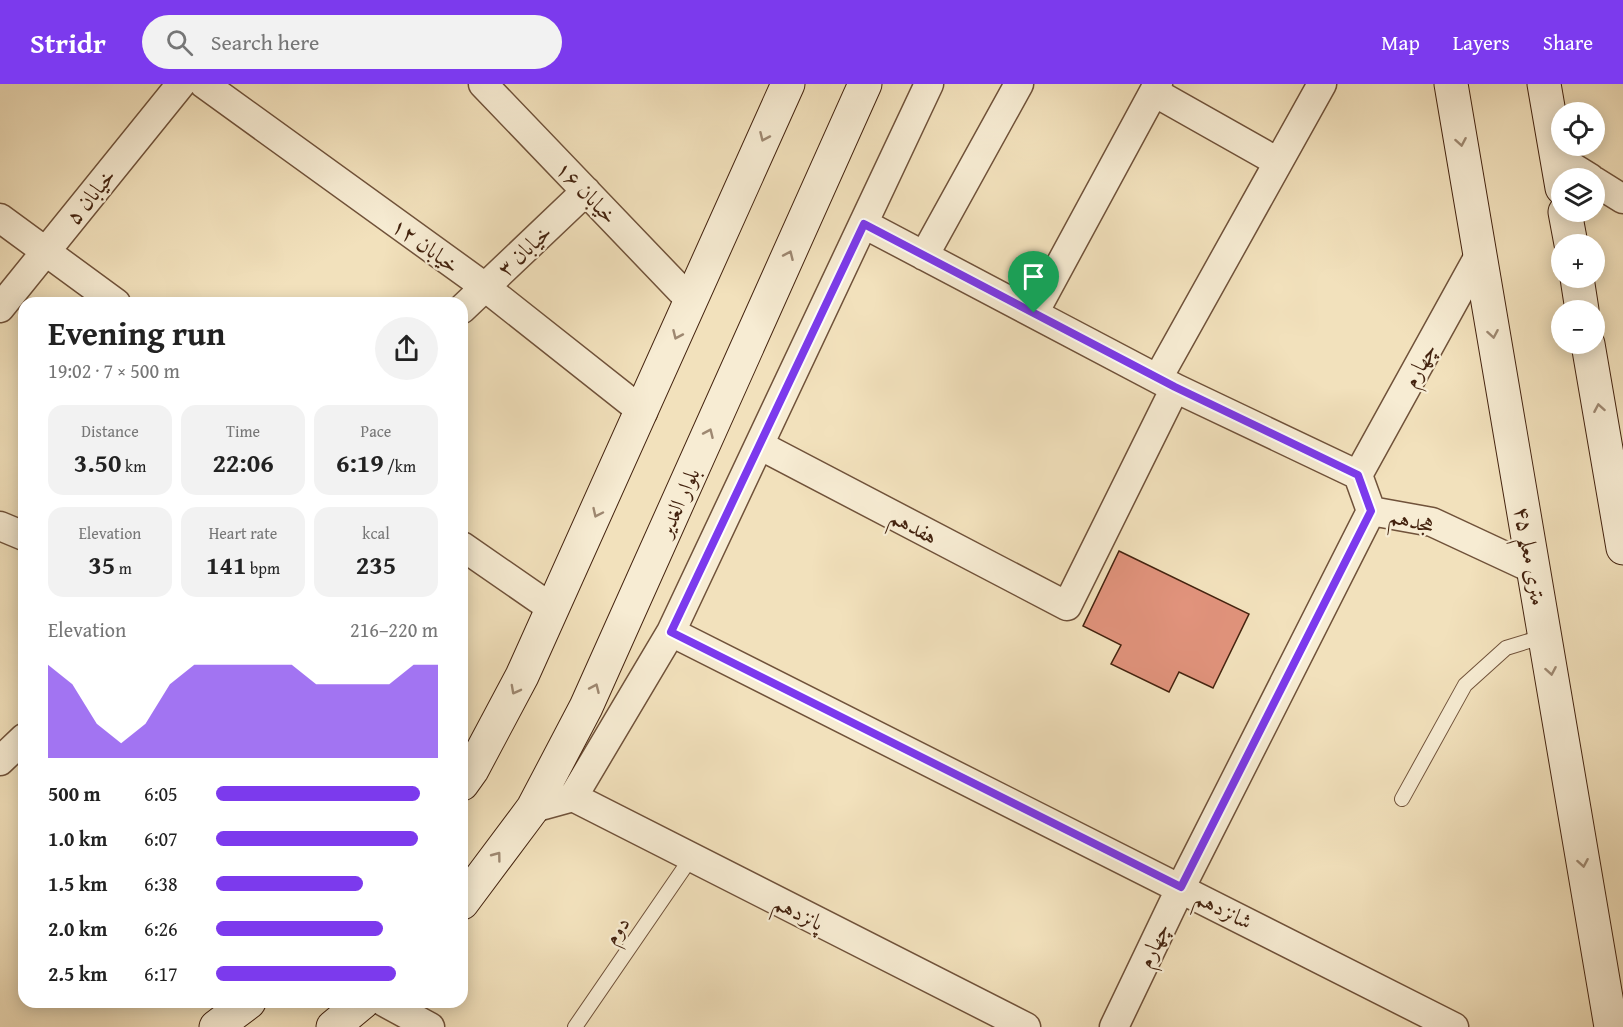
<!DOCTYPE html>
<meta charset="utf-8">
<style>
:root{--surface:#fff;--page:#f2f2f2;--text:#222;--muted:#767676;--accent:#7c3aed}
body{margin:0;font-family:"Gentium Book Plus",Amiri,serif;background:var(--page);color:var(--text);height:100vh;display:flex;flex-direction:column;font-size:22px;white-space:nowrap}
*{box-sizing:border-box;margin:0}
p{font-size:20px;color:var(--muted)}
.icon{flex:none;width:33px;height:33px;fill:none;stroke:currentColor;stroke-width:2;stroke-linecap:round;stroke-linejoin:round}
.map{position:relative;flex:1;overflow:hidden}
.details{position:absolute;left:18px;top:213px;width:450px;height:711px;display:flex;flex-direction:column;background:var(--surface);border-radius:18px;box-shadow:0 3px 15px #0003}
.details>*{flex:none}
.fabs{position:absolute;left:1551px;top:18px;display:grid;gap:12px}
.fabs a{display:grid;place-items:center;width:54px;height:54px;border-radius:50%;background:var(--surface);box-shadow:0 3px 15px #0003;font-size:30px}
.pin{position:absolute;display:grid;place-items:center;width:51px;height:51px;color:#fff;margin:-62px -26px;border-radius:50% 50% 50% 0;rotate:-45deg;box-shadow:0 0 6px #0007}
.pin .icon{rotate:45deg}
.round{display:grid;place-items:center;flex:none;width:63px;height:63px;border-radius:32px;background:var(--page)}
.summary{display:flex;align-items:center;justify-content:space-between;height:102px;padding:0 30px}
h1{font-size:33px;font-weight:800;line-height:45px}
.figures{display:grid;grid-template-columns:repeat(3,1fr);gap:9px;height:102px;padding:6px 30px}
.figures div{display:grid;align-content:center;border-radius:15px;background:var(--page);text-align:center}
.figures b{font-size:26px;font-weight:800}
.figures small{font-size:16px;font-weight:400}
.figures p{font-size:16px}
.chart{height:168px;padding:12px 30px}
.chart p{display:flex;justify-content:space-between}
.chart svg{width:100%;height:108px;margin-top:6px;fill:var(--accent);opacity:.7}
ul{padding:0 30px;list-style:none;font-size:20px}
li{display:grid;grid-template-columns:96px 72px 1fr;align-items:center;height:45px}
li i{height:15px;border-radius:8px;background:var(--accent)}
header{display:flex;align-items:center;gap:36px;box-sizing:border-box;height:84px;padding:0 30px;background:var(--accent);color:#fff}
header strong{font-size:28px}
nav{display:flex;gap:33px;margin-inline-start:auto;font-size:21px}
.search{width:420px;height:54px;background:var(--page);display:flex;align-items:center;gap:15px;box-sizing:border-box;padding:0 21px;border-radius:33px;color:var(--muted);font-size:22px}
.map>svg:first-child{display:block}
.building{fill:#e1937c;stroke:#44230f;stroke-width:1.5}
.lines{fill:none;stroke-linecap:round;stroke-linejoin:round}
.service-casing{stroke:#70523a;stroke-width:16}
.minor-casing{stroke:#70523a;stroke-width:31}
.secondary-casing{stroke:#44230f;stroke-width:35}
.service{stroke:#f7ecd3;stroke-width:14}
.minor{stroke:#f7ecd3;stroke-width:28}
.secondary{stroke:#f7ecd3;stroke-width:33}
.oneway{stroke:#9e8871}
.route-casing{stroke:#fff;stroke-width:12}
.route{stroke:#7c3aed;stroke-width:8}
.labels{text-anchor:middle;stroke-width:4.5;stroke-linejoin:round;paint-order:stroke}
.street-label{font-size:22px;fill:#44230f;stroke:#f7ecd3}
</style>
<header>
<strong>Stridr</strong>
<div class="search"><svg class="icon" aria-label="search" viewBox="0 0 24 24"><circle cx="10" cy="10" r="6"/><path d="M15 15l6 6"/></svg>Search here</div>
<nav><a>Map</a><a>Layers</a><a>Share</a></nav>
</header>
<div class="map">
<svg width="1623" height="943" viewBox="0 0 1623 943">
<rect width="100%" height="100%" fill="#f2e1bc"/>
<filter id="stains"><feTurbulence type="fractalNoise" baseFrequency=".00333" numOctaves="4"/><feColorMatrix values="0 0 0 0 .2 0 0 0 0 .09 0 0 0 0 .02 0 0 0 .5 -.17"/></filter>
<radialGradient id="worn" r=".72"><stop offset=".6" stop-color="#630" stop-opacity="0"/><stop offset="1" stop-color="#630" stop-opacity=".3"/></radialGradient>
<!-- building -->
<path class="building" d="M1119,467L1249,530L1213,604L1179,588L1169,608L1111,580L1121,561L1083,542Z"/>
<g class="lines">
<defs>
<path id="service" d="M1402,715L1465,601L1506,564L1545,552
M575,943L691,774"/>
<path id="minor" d="M204,0L485,203L643,328
M483,0L691,217
M1154,8L1278,78
M1556,73L1590,94
M1594,97L1623,115
M0,134L116,219
M864,140L1175,304L1358,391L1371,427L1432,438L1533,485
M924,172L1019,0
M0,224L181,0
M462,225L586,107
M1034,229L1158,0
M1158,294L1322,0
M761,362L1067,522L1175,304
M1358,391L1480,170
M0,442L24,452
M462,462L553,525
M671,548L1454,943
M0,677L24,654
M573,713L1026,943
M533,724L573,713L671,548L929,0
M384,918L430,943
M1114,943L1181,803L1371,427"/>
<path id="secondary" d="M1451,0L1611,943
M1544,0L1562,104
M1565,128L1571,160
M1577,194L1582,226
M1588,260L1623,464
M462,700L472,686L522,592L788,0
M462,819L533,724L586,623L865,0
M216,943L249,918
M333,943L363,918"/>
</defs>
<!-- service casing -->
<use href="#service" class="service-casing"/>
<!-- minor casing -->
<use href="#minor" class="minor-casing"/>
<!-- secondary casing -->
<use href="#secondary" class="secondary-casing"/>
<!-- service -->
<use href="#service" class="service"/>
<!-- minor -->
<use href="#minor" class="minor"/>
<!-- secondary -->
<use href="#secondary" class="secondary"/>
</g>
<!-- one-way arrows -->
<defs><path id="oneway-chevron" d="M-2-3.5L2.5 0L-2 3.5" fill="none" stroke-width="1.6" stroke-linecap="round" stroke-linejoin="round" transform="scale(1.5)"/></defs>
<g class="oneway">
<use href="#oneway-chevron" transform="translate(764 53) rotate(114)"/>
<use href="#oneway-chevron" transform="translate(1461 58) rotate(80)"/>
<use href="#oneway-chevron" transform="translate(789 171) rotate(-66)"/>
<use href="#oneway-chevron" transform="translate(1493 250) rotate(80)"/>
<use href="#oneway-chevron" transform="translate(677 251) rotate(114)"/>
<use href="#oneway-chevron" transform="translate(1599 324) rotate(-100)"/>
<use href="#oneway-chevron" transform="translate(709 349) rotate(-66)"/>
<use href="#oneway-chevron" transform="translate(597 429) rotate(115)"/>
<use href="#oneway-chevron" transform="translate(1551 587) rotate(80)"/>
<use href="#oneway-chevron" transform="translate(595 604) rotate(-66)"/>
<use href="#oneway-chevron" transform="translate(515 606) rotate(118)"/>
<use href="#oneway-chevron" transform="translate(497 772) rotate(-53)"/>
<use href="#oneway-chevron" transform="translate(1583 779) rotate(80)"/>
</g>
<g class="lines">
<defs>
<path id="route" d="M864,140L1175,303L1358,391L1371,427L1181,803L671,548Z"/>
</defs>
<!-- route casing -->
<use href="#route" class="route-casing"/>
<!-- route -->
<use href="#route" class="route"/>
</g>
<g class="labels">
<!-- street labels -->
<g class="street-label">
<text transform="translate(587 108) rotate(46)" y="8">خیابان ۱۶</text>
<text transform="translate(90 112) rotate(-51)" y="8">خیابان ۵</text>
<text transform="translate(426 161) rotate(36)" y="8">خیابان ۱۲</text>
<text transform="translate(524 166) rotate(-43)" y="8">خیابان ۳</text>
<text transform="translate(1419 281) rotate(-61)" y="8">چهارم</text>
<text transform="translate(678 418) rotate(-66)" y="8">بلوار الغدیر</text>
<text transform="translate(1412 436) rotate(14)" y="8">هجدهم</text>
<text transform="translate(914 442) rotate(28)" y="8">هفدهم</text>
<text transform="translate(1531 472) rotate(80)" y="8">۴۵ متری معلم</text>
<text transform="translate(1224 825) rotate(27)" y="8">شانزدهم</text>
<text transform="translate(799 828) rotate(27)" y="8">پانزدهم</text>
<text transform="translate(616 846) rotate(-55)" y="8">دوم</text>
<text transform="translate(1153 861) rotate(-65)" y="8">چهارم</text>
</g>
</g>
<rect width="100%" height="100%" filter="url(#stains)"/>
<rect width="100%" height="100%" fill="url(#worn)"/>
</svg>
<div class="fabs">
<a><svg class="icon" aria-label="locate" viewBox="0 0 24 24"><circle cx="12" cy="12" r="6"/><path d="M12 2v4M12 18v4M2 12h4M18 12h4"/></svg></a>
<a><svg class="icon" aria-label="layers" viewBox="0 0 24 24"><path d="M12 4l9 5-9 5-9-5zM3 14l9 5 9-5"/></svg></a>
<a>+</a>
<a>−</a>
</div>
<div class="pin" style="left:1034px;top:229px;background:#1e9e55"><svg class="icon" aria-label="arrive" viewBox="0 0 24 24"><path d="M6 21V4h12l-3 4 3 4H6"/></svg></div>
<section class="details">
<div class="summary"><div><h1>Evening run</h1><p>19:02 · 7 × 500 m</p></div><a class="round"><svg class="icon" aria-label="share" viewBox="0 0 24 24"><path d="M12 15V3M7 8l5-5 5 5M5 13v7h14v-7"/></svg></a></div>
<div class="figures">
<div><p>Distance</p><b>3.50<small> km</small></b></div>
<div><p>Time</p><b>22:06</b></div>
<div><p>Pace</p><b>6:19<small> /km</small></b></div>
</div>
<div class="figures">
<div><p>Elevation</p><b>35<small> m</small></b></div>
<div><p>Heart rate</p><b>141<small> bpm</small></b></div>
<div><p>kcal</p><b>235</b></div>
</div>
<div class="chart"><p><span>Elevation</span>216–220 m</p>
<svg viewBox="0 0 160 44" preserveAspectRatio="none"><path d="M0 44V6L10 14L20 30L30 38L40 30L50 14L60 6L70 6L80 6L90 6L100 6L110 14L120 14L130 14L140 14L150 6L160 6V44z"/></svg>
</div>
<ul>
<li><b>500 m</b>6:05<i style="width:92%"></i></li>
<li><b>1.0 km</b>6:07<i style="width:91%"></i></li>
<li><b>1.5 km</b>6:38<i style="width:66%"></i></li>
<li><b>2.0 km</b>6:26<i style="width:75%"></i></li>
<li><b>2.5 km</b>6:17<i style="width:81%"></i></li>
</ul>
</section>
</div>
